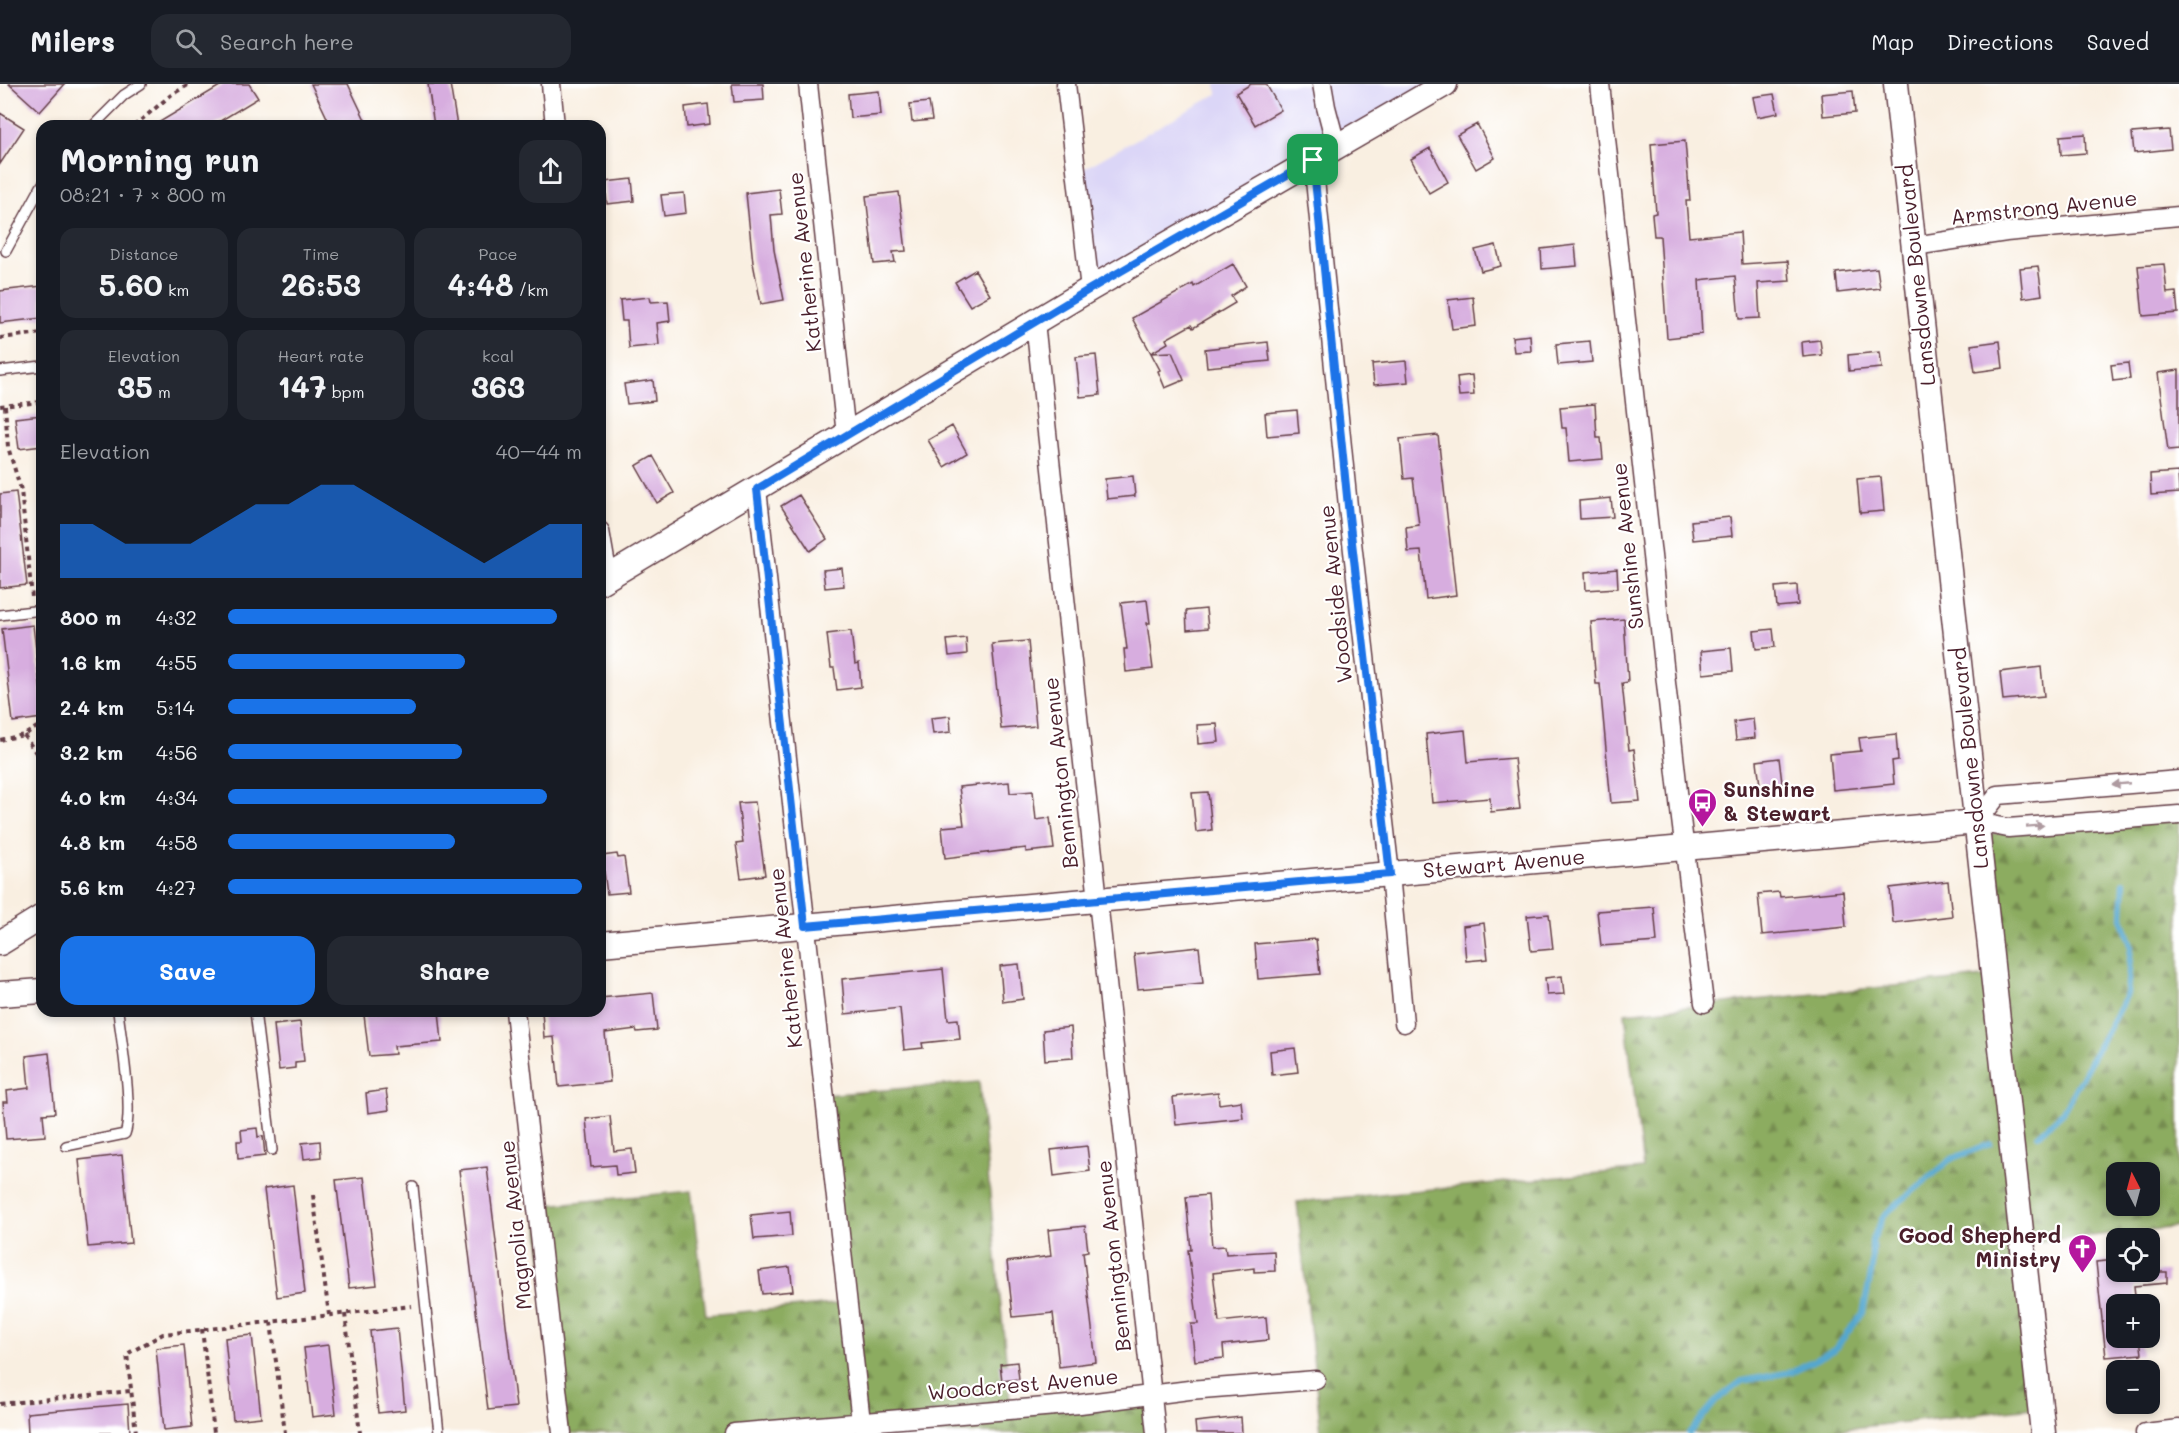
<!DOCTYPE html>
<meta charset="utf-8">
<style>
:root{--surface:#171b24;--page:#242831;--text:#f1f3f6;--muted:#9ea1a6;--line:#363941;--accent:#1a73e8}
body{margin:0;font-family:Mali,sans-serif;background:var(--page);color:var(--text);height:100vh;display:flex;flex-direction:column;font-size:22px;white-space:nowrap}
*{box-sizing:border-box;margin:0}
p{font-size:20px;color:var(--muted)}
.icon{flex:none;width:33px;height:33px;fill:none;stroke:currentColor;stroke-width:2;stroke-linecap:round;stroke-linejoin:round}
.map{position:relative;flex:1;overflow:hidden}
.details{position:absolute;left:36px;top:36px;width:570px;height:897px;display:flex;flex-direction:column;background:var(--surface);border-radius:18px;box-shadow:0 3px 9px #0003}
.details>*{flex:none}
.needle{width:39px;rotate:354deg}
.fabs{position:absolute;left:2106px;top:1078px;display:grid;gap:12px}
.fabs a{display:grid;place-items:center;width:54px;height:54px;border-radius:12px;background:var(--surface);box-shadow:0 3px 9px #0003;font-size:30px}
.pin{position:absolute;display:grid;place-items:center;width:51px;height:51px;color:#fff;margin:-26px;border-radius:12px;box-shadow:0 3px 9px #0006}
.round{display:grid;place-items:center;flex:none;width:63px;height:63px;border-radius:18px;background:var(--page)}
.headline{display:flex;align-items:center;justify-content:space-between;height:102px;padding:0 24px}
h1{font-size:33px;font-weight:800;line-height:45px}
.metrics{display:grid;grid-template-columns:repeat(3,1fr);gap:9px;height:102px;padding:6px 24px}
.metrics div{display:grid;align-content:center;border-radius:15px;background:var(--page);text-align:center}
.metrics b{font-size:30px;font-weight:800}
.metrics small{font-size:16px;font-weight:400}
.metrics p{font-size:16px}
.chart{height:168px;padding:12px 24px}
.chart p{display:flex;justify-content:space-between}
.chart svg{width:100%;height:108px;margin-top:6px;fill:var(--accent);opacity:.7}
.cta{display:flex;gap:12px;margin-top:auto;padding:12px 24px}
.cta a{flex:1;height:69px;border-radius:18px;background:var(--accent);color:#fff;font-size:24px;font-weight:800;line-height:69px;text-align:center}
.cta a+a{background:var(--page);color:var(--text)}
ul{padding:0 24px;list-style:none;font-size:20px}
li{display:grid;grid-template-columns:96px 72px 1fr;align-items:center;height:45px}
li i{height:15px;border-radius:8px;background:var(--accent)}
header{display:flex;align-items:center;gap:36px;box-sizing:border-box;height:84px;padding:0 30px;background:var(--surface);border-bottom:2px solid var(--line)}
header strong{font-size:28px}
nav{display:flex;gap:33px;margin-inline-start:auto;font-size:21px}
.search{width:420px;height:54px;background:var(--page);display:flex;align-items:center;gap:15px;box-sizing:border-box;padding:0 21px;border-radius:18px;color:var(--muted);font-size:22px}
.map>svg:first-child{display:block}
.built{fill:#dbd6f7}
.forest{fill:url(#forest-firs);stroke:#6b6646;stroke-width:1.5;fill-rule:evenodd}
.lines{fill:none;stroke-linecap:round;stroke-linejoin:round}
.stream{stroke:#54a7cf;stroke-width:6}
.building{fill:#d7addf}
.service-casing{stroke:#643e46;stroke-width:12}
.minor-casing{stroke:#643e46;stroke-width:21}
.tertiary-casing{stroke:#643e46;stroke-width:27}
.path{stroke:#643e46;stroke-width:4;stroke-dasharray:4.5 4.5;stroke-linecap:butt}
.service{stroke:#fff;stroke-width:9}
.minor{stroke:#fff;stroke-width:18}
.tertiary{stroke:#fff;stroke-width:24}
.oneway{fill:#ae9aa0}
.route-casing{stroke:#fff;stroke-width:12}
.route{stroke:#1a73e8;stroke-width:8}
.labels{text-anchor:middle;stroke-width:4.5;stroke-linejoin:round;paint-order:stroke}
.street-label{font-size:21px;fill:#4a1f2b;stroke:#fff}
.poi-label{font-size:21px;font-weight:bold;fill:#4a1f2b;stroke:#fff;text-anchor:start}
</style>
<header>
<strong>Milers</strong>
<div class="search"><svg class="icon" aria-label="search" viewBox="0 0 24 24"><circle cx="10" cy="10" r="6"/><path d="M15 15l6 6"/></svg>Search here</div>
<nav><a>Map</a><a>Directions</a><a>Saved</a></nav>
</header>
<div class="map">
<svg width="2179" height="1349" viewBox="0 0 2179 1349">
<defs>
<pattern id="forest-firs" width="22" height="20" patternUnits="userSpaceOnUse" patternTransform="scale(1.5)"><rect width="22" height="20" fill="#8cac60"/><path d="M5 1l3.5 6h-7zM16 11l3.5 6h-7z" fill="#748b4f"/></pattern>
</defs>
<rect width="100%" height="100%" fill="#fff"/>
<filter id="ink" filterUnits="userSpaceOnUse"><feTurbulence type="fractalNoise" baseFrequency=".0167" numOctaves="2"/><feDisplacementMap in="SourceGraphic" scale="12" xChannelSelector="R" yChannelSelector="G"/><feConvolveMatrix kernelMatrix="1 2 1 2 8 2 1 2 1" color-interpolation-filters="sRGB"/></filter>
<filter id="wash" filterUnits="userSpaceOnUse"><feTurbulence type="fractalNoise" baseFrequency=".008" numOctaves="4" result="noise"/><feDisplacementMap in="SourceGraphic" scale="24" xChannelSelector="R" yChannelSelector="G"/><feGaussianBlur stdDeviation="1.35" result="paint"/><feColorMatrix in="noise" values="0 0 0 0 0 0 0 0 0 0 0 0 0 0 0 0 0 1.4 0 .05"/><feComposite in="paint" operator="in"/></filter>
<g filter="url(#wash)">
<rect width="100%" height="100%" fill="#f9efe1"/>
<!-- built -->
<path class="built" d="M1216,0H1445L1090,205L1076,89L1217,10Z"/>
<!-- forest -->
<path class="forest" d="M2179,733V1143L2023,1159L2041,1323L1808,1349H1321L1297,1118L1643,1085L1625,929L1994,892L1979,751ZM2116,1089H2150V1122H2116Z
M979,998L1011,1326L1152,1312L1156,1349H849L848,1339L734,1349H562L536,1122L691,1107L706,1231L847,1219L824,1011Z"/>
<g class="lines">
<!-- stream -->
<path class="stream" d="M2038,1051L2062,1029L2127,910L2131,862L2122,833L2124,798
M1689,1349L1717,1316L1742,1297L1791,1288L1834,1266L1863,1229L1872,1185V1157L1884,1131L1953,1074L1990,1060"/>
</g>
<g id="blocks">
<!-- building -->
<path class="building" d="M9,0H65L40,28Z
M223,0H249L258,14L212,42H153Z
M311,0H348L368,42H331Z
M428,0H450L457,42H434Z
M732,0H763L764,16L734,18Z
M1251,0H1266L1281,26L1255,41L1236,9Z
M879,7L881,31L850,34L848,10Z
M1853,7L1855,29L1823,32L1821,10Z
M1774,10L1778,29L1757,33L1753,13Z
M929,18L932,36L912,38L910,20Z
M708,20L710,40L687,43L685,23Z
M0,29L24,44L0,80Z
M1477,40L1495,74L1476,85L1457,51Z
M2169,46L2171,65L2134,69L2132,49Z
M2085,50L2086,69L2061,71L2060,52Z
M1685,57L1690,117H1686L1689,153L1740,148L1742,180L1788,177L1790,197L1758,199L1760,234L1739,235L1735,192L1699,196L1702,250L1667,254L1660,152H1654L1652,130L1656,129L1651,60Z
M1430,64L1448,98L1429,109L1411,75Z
M632,95L634,117L607,120L605,98Z
M779,105L782,130L771,131L774,166L784,216L761,220L753,179L746,109Z
M899,108L906,167L893,168L895,178L874,180L866,112Z
M684,109L686,129L664,132L661,111Z
M1496,161L1501,182L1481,187L1475,166Z
M1575,161L1577,182L1542,185L1541,165Z
M1233,180L1246,202L1231,212L1235,219L1193,244L1191,241L1166,255L1168,259L1151,269L1132,234L1193,200L1194,203Z
M2164,180L2167,209L2176,208L2178,229L2143,232L2138,182Z
M2038,182L2042,211L2023,214L2020,184Z
M1877,184L1880,204L1838,209L1836,189Z
M975,186L990,211L970,222L955,198Z
M42,202V234L0,239V207Z
M650,213L651,218L668,217L670,237L657,239L659,261L629,264L627,237H622L620,216Z
M1473,213L1476,242L1452,245L1448,216Z
M1530,251L1531,267L1514,268L1512,253Z
M1820,256L1822,271L1803,273L1802,258Z
M1590,257L1592,278L1558,281L1556,260Z
M2000,257L2003,284L1975,288L1971,261Z
M1268,258L1270,277L1207,283L1205,265Z
M1172,268L1184,296L1165,304L1158,287L1160,286L1151,269Z
M1880,268L1882,284L1849,287L1848,271Z
M1096,271L1100,311L1080,313L1076,273Z
M1406,277L1408,298L1374,301L1372,280Z
M2128,279L2130,295L2113,297L2111,281Z
M2179,286V366L2168,367L2158,289Z
M1472,291L1474,311L1459,312L1457,293Z
M653,296L655,317L627,320L624,300Z
M1595,320L1597,354H1601L1603,375L1569,378L1566,344H1562L1560,323Z
M1297,326L1299,349L1267,352L1265,329Z
M42,331V362L19,365L15,334Z
M952,342L967,369L944,383L928,356Z
M1438,351L1456,511L1426,515L1421,467L1408,468L1406,443L1419,441L1413,394L1404,395L1400,355Z
M653,372L674,409L657,419L636,382Z
M2178,388L2179,409L2151,411L2150,390Z
M1133,392L1135,412L1107,415L1105,395Z
M1881,393L1884,427L1860,429L1857,395Z
M16,408L27,501L0,504V410Z
M799,411L827,455L810,467L781,422Z
M1611,414L1613,433L1580,435L1579,417Z
M1730,433L1732,452L1693,456L1691,437Z
M842,484L844,502L825,504L823,486Z
M1617,485L1618,504L1586,506L1585,488Z
M1797,501L1798,521L1777,523L1775,503Z
M1147,516L1150,539H1147L1153,585L1126,588L1124,565H1127L1121,519Z
M1206,525L1208,544L1187,546L1186,527Z
M1624,535L1628,598L1622,599L1629,666L1634,665L1640,717L1611,719L1600,600H1596L1591,538Z
M33,541L42,616V634L13,638L2,545Z
M1773,545L1775,563L1756,565L1754,547Z
M851,547L855,580L859,579L861,603L837,606L834,584H831L827,550Z
M966,554L967,570L949,572L947,556Z
M1028,557L1036,642L1001,645L992,560Z
M1731,564L1733,587L1703,590L1701,567Z
M2041,583L2044,612L2003,616L2000,588Z
M950,632L951,648L933,650L931,634Z
M1753,635L1755,654L1736,656L1734,638Z
M1217,640L1219,658L1198,660L1197,641Z
M1465,646L1468,678L1514,674L1520,725L1491,728L1490,714L1432,719L1426,650Z
M1896,650L1898,676L1892,677L1894,700L1833,706L1830,670L1861,667L1859,654Z
M1779,674L1783,707L1761,709L1757,677Z
M1009,698L1010,709L1033,707L1036,736L1050,734L1054,765L1026,768V764L945,774L942,743L964,741L959,703Z
M1208,708L1212,746L1196,748L1192,709Z
M755,718L765,791L741,794L736,760L743,759L738,719Z
M617,770L618,774L624,773L629,808L607,810L602,772Z
M1948,797L1952,832L1893,839L1890,804Z
M1843,807L1846,843L1762,851L1758,810L1779,808L1780,813Z
M1654,823L1657,858L1601,862L1597,827Z
M1549,830L1553,865L1531,867L1527,832Z
M1484,839L1488,875L1466,877L1463,842Z
M1316,855L1320,890L1258,895L1255,860Z
M1199,863L1203,899L1138,905L1134,870Z
M1019,880L1023,915L1003,918L1000,882Z
M943,885L948,936L958,935L960,955L922,959L923,964L904,966L900,924L845,930L842,895Z
M1562,892L1564,910L1547,911L1545,894Z
M653,909L657,946L637,948L636,945L605,949L610,998L559,1003L554,953L544,954L542,927H600V914Z
M400,927H439L442,958L394,962L395,970L369,972L364,931Z
M300,938L304,977L295,978V984L279,986L274,941Z
M1071,943L1073,974L1045,976L1043,946Z
M1295,964L1298,988L1272,991L1270,967Z
M49,969L55,1029L43,1030L45,1052L6,1055L3,1018H8L7,1007L29,1004L26,972Z
M386,1006L389,1026L368,1029L366,1009Z
M1218,1008L1219,1020L1241,1017L1243,1034L1176,1041L1173,1013Z
M610,1032L614,1067L632,1065L635,1089L616,1091L615,1081L591,1083L586,1035Z
M257,1044L258,1053L263,1052L265,1072L238,1075L237,1057H242L241,1046Z
M320,1057L321,1073L304,1075L302,1059Z
M1087,1062L1090,1087L1054,1092L1051,1066Z
M122,1071L131,1159L88,1163L79,1076Z
M487,1083L516,1323L488,1326L459,1086Z
M364,1093L377,1201L349,1204L336,1096Z
M293,1101L305,1209L277,1213L264,1105Z
M1208,1111L1212,1163L1225,1162L1226,1170L1274,1167L1275,1187L1254,1188V1184L1213,1189L1219,1238L1266,1233L1268,1256L1223,1261L1224,1274L1195,1277L1191,1240H1198L1188,1166H1191L1186,1113Z
M790,1127L792,1152L754,1155L751,1131Z
M1085,1142L1088,1167L1083,1168L1096,1278L1059,1283L1053,1229L1013,1233L1007,1178L1051,1172L1048,1146Z
M2116,1176V1188H2167V1199L2134,1202L2136,1221H2116V1254H2140L2142,1270L2106,1273L2096,1178Z
M790,1183L793,1207L762,1210L759,1187Z
M397,1244L405,1326L378,1329L370,1247Z
M252,1251L261,1333L233,1336L225,1254Z
M184,1261L192,1343L164,1346L156,1264Z
M328,1261L336,1330L312,1333L304,1264Z
M1017,1278L1019,1295L1002,1297L1000,1280Z
M128,1320L130,1349H28L27,1329Z
M1241,1333L1242,1349H1196L1195,1338Z"/>
</g>
</g>
<g filter="url(#ink)">
<use href="#blocks" fill-opacity="0" stroke="#643e46" stroke-width="1.5"/>
<g class="lines">
<defs>
<path id="service" d="M93,42L124,11L141,0
M6,167L42,101
M0,287L42,282
M0,531L42,526
M255,927L272,1066
M66,1062L125,1050C134,1026 121,955 118,927
M413,1103L439,1349"/>
<path id="minor" d="M551,0L555,42
M808,0L846,351
M1066,0L1090,205
M1322,0L1326,23L1336,61
M1600,0L1681,735L1704,919
M1313,76L1349,432L1390,790L1404,939
M1914,162L2006,148L2179,132
M1035,238L1156,1349
M757,405L861,1338
M600,447L608,493
M2179,696L1998,711L1977,738L2008,744L2179,731
M515,927L562,1349
M734,1349L1080,1320L1189,1306L1316,1296
M2145,1349L2179,1345"/>
<path id="tertiary" d="M1896,0L2043,1349
M600,498L1090,205L1445,0
M0,859L42,833
M600,860L1977,738
M0,910L42,907"/>
</defs>
<!-- service casing -->
<use href="#service" class="service-casing"/>
<!-- minor casing -->
<use href="#minor" class="minor-casing"/>
<!-- tertiary casing -->
<use href="#tertiary" class="tertiary-casing"/>
<!-- path -->
<path class="path" d="M134,42L171,11L190,0
M0,254L42,249
M0,322L42,318
M5,322L8,363L21,406L32,513
M24,651L42,678
M0,656L24,651L42,640
M313,1111L329,1231
M345,1230L360,1349
M271,1238L285,1349
M202,1245L214,1349
M0,1320L131,1307
M136,1349L127,1270L163,1250L412,1222"/>
<!-- service -->
<use href="#service" class="service"/>
<!-- minor -->
<use href="#minor" class="minor"/>
<!-- tertiary -->
<use href="#tertiary" class="tertiary"/>
</g>
<!-- one-way arrows -->
<defs><path id="oneway-solid" d="M-6-.8H1V-3.2L6.5 0L1 3.2V.8H-6Z" transform="scale(1.5)"/></defs>
<g class="oneway">
<use href="#oneway-solid" transform="translate(2121 700) rotate(175)"/>
<use href="#oneway-solid" transform="translate(2035 742) rotate(-4)"/>
</g>
</g>
<g class="lines" filter="url(#ink)">
<defs>
<path id="route" d="M1313,76L1349,432L1390,790L805,842L757,405L1090,205Z"/>
</defs>
<!-- route casing -->
<use href="#route" class="route-casing"/>
<!-- route -->
<use href="#route" class="route"/>
</g>
<!-- icons -->
<defs>
<symbol id="bus-pin" viewBox="-11 -11 22 30"><path d="M0 17L-7.5 6A9.5 9.5 0 1 1 7.5 6Z" fill="#b5179e" stroke="#fff"/><path d="M-5-6H5V4H4V6H2V4H-2V6H-4V4H-5ZM-3.5-4V0h7V-4ZM-3.5 1.2v1.5H-2V1.2ZM2 1.2v1.5H3.5V1.2Z" fill="#fff"/></symbol>
<symbol id="church-pin" viewBox="-11 -11 22 30"><path d="M0 17L-7.5 6A9.5 9.5 0 1 1 7.5 6Z" fill="#b5179e" stroke="#fff"/><path d="M-1.2-6h2.4v3.5h3.3v2.4h-3.3V6h-2.4V-.1h-3.3v-2.4h3.3Z" fill="#fff"/></symbol>
</defs>
<g fill-rule="evenodd">
<use href="#bus-pin" x="1686" y="702" width="33" height="45"/>
<use href="#church-pin" x="2066" y="1148" width="33" height="45"/>
</g>
<g class="labels">
<!-- street labels -->
<g class="street-label">
<text transform="translate(2044 124) rotate(-6)" y="7">Armstrong Avenue</text>
<text transform="translate(805 178) rotate(-96)" y="7">Katherine Avenue</text>
<text transform="translate(1917 191) rotate(-96)" y="7">Lansdowne Boulevard</text>
<text transform="translate(1628 462) rotate(-96)" y="7">Sunshine Avenue</text>
<text transform="translate(1336 510) rotate(-96)" y="7">Woodside Avenue</text>
<text transform="translate(1970 674) rotate(-96)" y="7">Lansdowne Boulevard</text>
<text transform="translate(1061 689) rotate(-96)" y="7">Bennington Avenue</text>
<text transform="translate(1504 780) rotate(-5)" y="7">Stewart Avenue</text>
<text transform="translate(786 874) rotate(-96)" y="7">Katherine Avenue</text>
<text transform="translate(516 1141) rotate(-96)" y="7">Magnolia Avenue</text>
<text transform="translate(1114 1172) rotate(-96)" y="7">Bennington Avenue</text>
<text transform="translate(1023 1301) rotate(-5)" y="7">Woodcrest Avenue</text>
</g>
<!-- poi labels -->
<g class="poi-label">
<text x="1723" y="713">Sunshine<tspan x="1723" dy="24">&amp; Stewart</tspan></text>
<text x="2061" y="1159" text-anchor="end">Good Shepherd<tspan x="2061" dy="24">Ministry</tspan></text>
</g>
</g>
</svg>
<div class="fabs">
<a><svg class="needle" viewBox="-14 -14 28 28"><path d="M0-13l5 13h-10z" fill="#e53935"/><path d="M0 13l5-13h-10z" fill="#9ea1a6"/></svg></a>
<a><svg class="icon" aria-label="locate" viewBox="0 0 24 24"><circle cx="12" cy="12" r="6"/><path d="M12 2v4M12 18v4M2 12h4M18 12h4"/></svg></a>
<a>+</a>
<a>−</a>
</div>
<div class="pin" style="left:1313px;top:76px;background:#1e9e55"><svg class="icon" aria-label="arrive" viewBox="0 0 24 24"><path d="M6 21V4h12l-3 4 3 4H6"/></svg></div>
<section class="details">
<div class="headline"><div><h1>Morning run</h1><p>08:21 · 7 × 800 m</p></div><a class="round"><svg class="icon" aria-label="share" viewBox="0 0 24 24"><path d="M12 15V3M7 8l5-5 5 5M5 13v7h14v-7"/></svg></a></div>
<div class="metrics">
<div><p>Distance</p><b>5.60<small> km</small></b></div>
<div><p>Time</p><b>26:53</b></div>
<div><p>Pace</p><b>4:48<small> /km</small></b></div>
</div>
<div class="metrics">
<div><p>Elevation</p><b>35<small> m</small></b></div>
<div><p>Heart rate</p><b>147<small> bpm</small></b></div>
<div><p>kcal</p><b>363</b></div>
</div>
<div class="chart"><p><span>Elevation</span>40–44 m</p>
<svg viewBox="0 0 160 44" preserveAspectRatio="none"><path d="M0 44V22L10 22L20 30L30 30L40 30L50 22L60 14L70 14L80 6L90 6L100 14L110 22L120 30L130 38L140 30L150 22L160 22V44z"/></svg>
</div>
<ul>
<li><b>800 m</b>4:32<i style="width:93%"></i></li>
<li><b>1.6 km</b>4:55<i style="width:67%"></i></li>
<li><b>2.4 km</b>5:14<i style="width:53%"></i></li>
<li><b>3.2 km</b>4:56<i style="width:66%"></i></li>
<li><b>4.0 km</b>4:34<i style="width:90%"></i></li>
<li><b>4.8 km</b>4:58<i style="width:64%"></i></li>
<li><b>5.6 km</b>4:27<i style="width:100%"></i></li>
</ul>
<div class="cta"><a>Save</a><a>Share</a></div>
</section>
</div>
